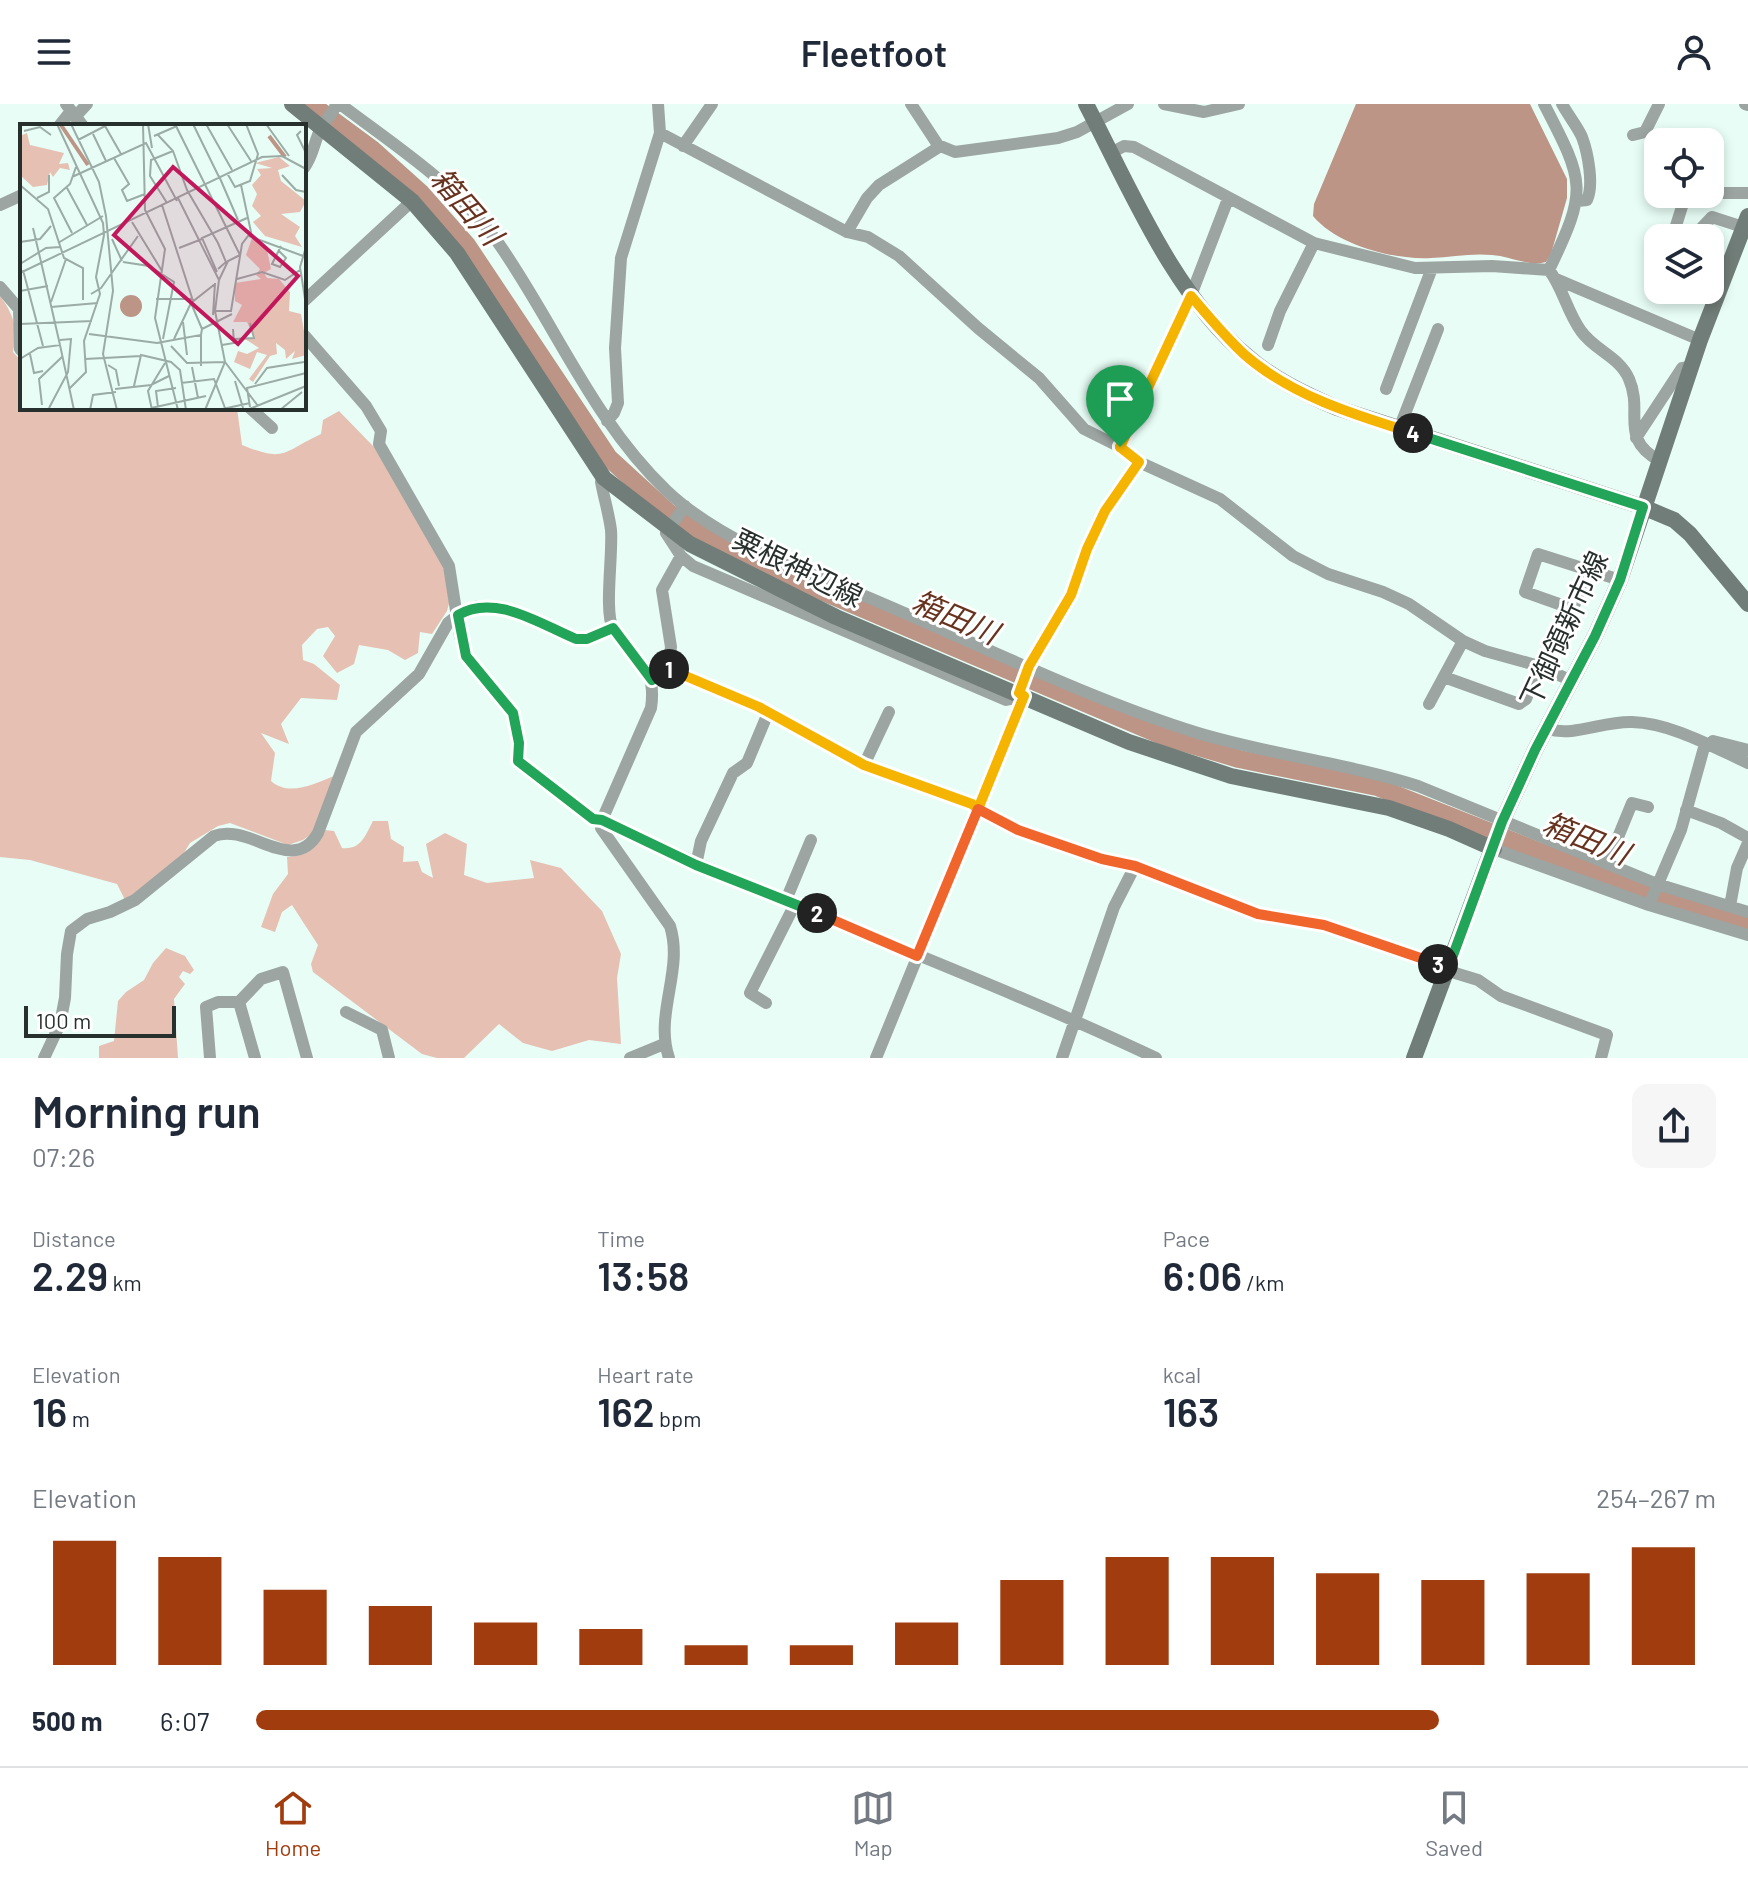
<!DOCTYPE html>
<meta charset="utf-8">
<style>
:root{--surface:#fff;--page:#f6f6f7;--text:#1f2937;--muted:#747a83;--line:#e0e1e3;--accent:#a13c0e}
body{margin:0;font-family:Barlow,"Noto Sans JP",sans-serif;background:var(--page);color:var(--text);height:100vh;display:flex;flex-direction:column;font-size:30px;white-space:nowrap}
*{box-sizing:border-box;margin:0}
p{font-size:26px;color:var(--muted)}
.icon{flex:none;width:44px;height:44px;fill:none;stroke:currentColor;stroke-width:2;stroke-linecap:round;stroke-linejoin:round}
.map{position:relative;height:954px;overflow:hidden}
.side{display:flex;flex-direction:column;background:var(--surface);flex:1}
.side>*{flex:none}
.controls{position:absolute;left:1644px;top:24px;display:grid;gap:16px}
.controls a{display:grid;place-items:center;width:80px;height:80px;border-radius:16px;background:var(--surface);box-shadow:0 4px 12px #0003;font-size:40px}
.scale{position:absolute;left:24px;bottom:20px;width:152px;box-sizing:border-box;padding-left:8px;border:4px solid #28302d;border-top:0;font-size:22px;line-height:28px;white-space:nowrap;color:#28302d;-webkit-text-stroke:6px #fff;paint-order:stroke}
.pin{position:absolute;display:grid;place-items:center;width:68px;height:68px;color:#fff;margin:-82px -34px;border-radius:50% 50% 50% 0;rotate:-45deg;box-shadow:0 0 8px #0007}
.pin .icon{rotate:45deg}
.km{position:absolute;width:40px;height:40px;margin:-20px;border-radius:50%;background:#222;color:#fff;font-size:22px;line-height:40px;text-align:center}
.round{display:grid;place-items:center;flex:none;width:84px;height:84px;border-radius:16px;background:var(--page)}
.head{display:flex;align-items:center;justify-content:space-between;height:136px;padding:0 32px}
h1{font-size:44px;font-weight:600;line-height:60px}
.stats{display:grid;grid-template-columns:repeat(3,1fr);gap:12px;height:136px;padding:8px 32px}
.stats div{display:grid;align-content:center}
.stats b{font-size:40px;font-weight:600}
.stats small{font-size:22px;font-weight:400}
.stats p{font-size:22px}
.chart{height:224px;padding:16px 32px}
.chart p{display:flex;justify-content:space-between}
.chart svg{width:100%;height:144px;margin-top:8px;stroke:var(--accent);stroke-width:6}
ul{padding:0 32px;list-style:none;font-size:26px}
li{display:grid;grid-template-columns:128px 96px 1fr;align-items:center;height:60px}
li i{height:20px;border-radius:10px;background:var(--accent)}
header{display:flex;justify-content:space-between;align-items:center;height:104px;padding:0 32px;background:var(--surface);font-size:36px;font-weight:600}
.dock{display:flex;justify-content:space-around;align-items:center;height:112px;border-top:2px solid var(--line);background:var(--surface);font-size:22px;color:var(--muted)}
.dock a{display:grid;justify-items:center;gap:4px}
.dock .active{color:var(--accent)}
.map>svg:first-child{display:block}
.green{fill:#e6c0b3}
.water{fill:#bc9587}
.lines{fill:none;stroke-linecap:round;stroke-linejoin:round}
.river{stroke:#bc9587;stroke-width:18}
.street{stroke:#9ca5a1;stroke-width:12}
.secondary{stroke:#717d78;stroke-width:16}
.split-1-casing{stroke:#fff;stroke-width:16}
.split-2-casing{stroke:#fff;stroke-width:16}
.split-3-casing{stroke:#fff;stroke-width:16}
.split-4-casing{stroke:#fff;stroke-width:16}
.split-5-casing{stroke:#fff;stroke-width:16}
.split-1{stroke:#f5b400;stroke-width:10}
.split-2{stroke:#22a559;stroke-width:10}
.split-3{stroke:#f0652b;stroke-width:10}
.split-4{stroke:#22a559;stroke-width:10}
.split-5{stroke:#f5b400;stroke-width:10}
.labels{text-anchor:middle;stroke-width:6;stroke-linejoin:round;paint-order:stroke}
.street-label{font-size:28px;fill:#28302d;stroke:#fff}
.water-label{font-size:30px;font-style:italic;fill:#67331f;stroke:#fff}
.inset-river{fill:none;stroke:#bc9587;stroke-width:4}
.inset-road{fill:none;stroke:#9baba5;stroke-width:2}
.view{fill:#c2185b;fill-opacity:0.15;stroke:#c2185b;stroke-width:4}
.inset-edge{fill:none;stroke:#28302d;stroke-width:4}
</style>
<header><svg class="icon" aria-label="menu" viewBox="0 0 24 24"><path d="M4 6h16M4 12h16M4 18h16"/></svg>Fleetfoot<svg class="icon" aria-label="person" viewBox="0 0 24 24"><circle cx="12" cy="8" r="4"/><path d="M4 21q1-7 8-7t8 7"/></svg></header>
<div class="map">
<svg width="1748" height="954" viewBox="0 0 1748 954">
<rect width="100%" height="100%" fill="#e7fdf5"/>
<!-- green -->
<path class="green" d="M0,192C14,211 18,224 13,248L22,258V304H237L242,341C286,359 282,348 321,330L323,316L339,307L374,343L446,463L450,496L447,507L432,530L420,528L418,549L405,556L388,546L359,541L354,560L337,569L323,552L335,532L328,523L317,525L302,541L303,556L314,560L340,581L337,596L301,594L281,620L289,640L261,629L275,649L271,677C289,693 314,680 334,672L313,729L303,736L288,741L230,719L218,722L190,739L179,757L125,796L117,780L30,756L0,753Z
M373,717H388L391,735L404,743L403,758L418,757L422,768L433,774L426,740L445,729L467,740L464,771L487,779L534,774L530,756L561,764L602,807L621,850L617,874L621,940L589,936L552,947L523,939L499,920L464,954H437L422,950L313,868L311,860L318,841L292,801L282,808L275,828L261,823L273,790L288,770L287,753C307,752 317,745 324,726L334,727L342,744C361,746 365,732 373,717Z
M166,844L185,852L194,866L190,870L183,867L179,873L185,880L174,895L178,954H99V942L114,937L118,897L126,888L144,876L153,859Z"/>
<!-- water -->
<path class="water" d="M1356,0H1530L1567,75V94L1551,150L1546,158C1529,163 1509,152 1492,151C1471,149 1452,153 1431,154C1393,156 1337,141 1313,112L1314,100Z"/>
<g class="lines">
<!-- river -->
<path class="river" d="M311,0L372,45L421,89L467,141L609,354L668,408L727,447L1165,633L1239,655L1377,683L1644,789L1748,818"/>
<!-- street -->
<path class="street" d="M66,0L83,22
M340,0C397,43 457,81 499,140C556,222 594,318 667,387C721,438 805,467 872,495C978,540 1089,595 1198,629C1271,651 1346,659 1418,682L1657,780L1748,808
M911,0L938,41L955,48L1058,34L1077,28L1128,0
M1164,0L1204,8L1239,0
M1544,0C1585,79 1588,85 1549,166
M1562,0C1568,11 1577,22 1582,33C1588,49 1594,81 1587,96L1578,97
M1745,0L1748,1
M75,13L87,0
M59,22L71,7
M660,29L847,128L868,133L899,152L978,224L1039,274L1084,325L1120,343L1139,358L1220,395L1293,452L1328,470L1383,488L1409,500L1463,537L1485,547L1539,562L1572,577
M1633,31L1645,28L1659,0
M683,42L712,0
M1111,49L1124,42L1134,43L1314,139L1415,164L1492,162L1549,166C1563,184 1567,208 1581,227C1594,246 1620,253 1629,275C1644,309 1618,334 1660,357
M304,64C314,51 314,36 322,22C327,14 334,9 336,0
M1710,89H1748
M0,101L22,91
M847,128L867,94L879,81L939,43
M1686,134L1674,128L1686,90
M1692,134L1712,113L1743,123
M1556,175L1700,236
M0,183L19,205L20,245L22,247
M304,197L412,97
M304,231L366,302L381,327L379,340L449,462L460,532L466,552L513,609L519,639L518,657L593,715L602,716C784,802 974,868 1156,954
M1268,241L1280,207L1314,139
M1386,285L1432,164
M250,304L272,324
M607,317L614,309L618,299L615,244L621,154L660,29L658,0
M1399,325L1438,225
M1636,334L1682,264L1691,263
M1120,343L1185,207L1228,95
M604,374L601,378C604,394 609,410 611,426C613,451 604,506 613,525C630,558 658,557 651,604L602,716L601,724L670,822C684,866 654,910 669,954
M685,402L666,429L681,452L693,462L1006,596L1024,592
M681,452L662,486L671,543L668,564L675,569L759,603L864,661L972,700L1018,726L1102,755L1135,762L1258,810L1324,821L1439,860L1455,869L1478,876L1501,892L1607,931L1601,954
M1586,467L1573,505L1525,488L1538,450L1620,476
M1444,573L1519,600L1526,595L1539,562
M1019,589L1029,562L1071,491L1087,445L1105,407L1139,358
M1429,600L1463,537
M1547,625C1576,633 1602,617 1632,618C1671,619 1713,643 1748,659
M1713,637L1748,646
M864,661L889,608
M1686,706L1721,719L1748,734
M1494,745L1649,801L1748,831
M1607,760L1632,699L1648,703
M696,761L701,737L733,669L747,659L768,609
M786,796L811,736
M1649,801L1681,726L1705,640
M1730,802L1737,764L1748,739
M239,898L255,954
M766,899L750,889L795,800
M346,908L382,926L389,954
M44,954L60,920L65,894L67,850L71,827L87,815L110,808L135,796L214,732C249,718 293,773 318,729L356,628L419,570L448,519L458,511L478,502L499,503L576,535H587L613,524
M210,954L206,903L218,898H239L261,875L283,868L307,954
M630,954L664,940
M876,954L1024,592
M1062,954L1114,803L1135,762"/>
<!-- secondary -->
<path class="secondary" d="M292,0L412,97L457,149L604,374L690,440L836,513L1129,638L1231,672L1389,704L1449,725L1494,745
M1086,0C1129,82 1174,192 1247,252C1273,275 1305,290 1337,304L1643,403L1674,416L1690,430L1748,500
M1414,954L1502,718L1535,646L1595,532L1620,476L1700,236L1748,112"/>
</g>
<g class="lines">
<defs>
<path id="split-1" d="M669,565L759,603L864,661L972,700L978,705L1024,592L1019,589L1029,562L1071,491L1087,445L1105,407L1139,358L1120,343"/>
<path id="split-2" d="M669,565L652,576L613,524L587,535H576C540,520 495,489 458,511L466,552L513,609L519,639L518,657L593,715L602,716L696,761L817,809"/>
<path id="split-3" d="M817,809L917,852L978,705L1018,726L1102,755L1135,762L1258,810L1324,821L1438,860"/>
<path id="split-4" d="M1413,329L1643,403L1620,476L1595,532L1535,646L1502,718L1448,865L1438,860"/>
<path id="split-5" d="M1120,343L1191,192C1208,212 1226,234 1245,251C1292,292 1355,311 1413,329"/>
</defs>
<!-- split-1 casing -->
<use href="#split-1" class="split-1-casing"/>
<!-- split-2 casing -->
<use href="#split-2" class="split-2-casing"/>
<!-- split-3 casing -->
<use href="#split-3" class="split-3-casing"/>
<!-- split-4 casing -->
<use href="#split-4" class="split-4-casing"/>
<!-- split-5 casing -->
<use href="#split-5" class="split-5-casing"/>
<!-- split-1 -->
<use href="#split-1" class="split-1"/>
<!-- split-2 -->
<use href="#split-2" class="split-2"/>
<!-- split-3 -->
<use href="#split-3" class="split-3"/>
<!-- split-4 -->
<use href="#split-4" class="split-4"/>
<!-- split-5 -->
<use href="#split-5" class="split-5"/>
</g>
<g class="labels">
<!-- street labels -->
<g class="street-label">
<text transform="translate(798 464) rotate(26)" y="10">粟根神辺線</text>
<text transform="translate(1564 525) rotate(-65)" y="10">下御領新市線</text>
</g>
<!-- water labels -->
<g class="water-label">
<text transform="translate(466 103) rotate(49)" y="10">箱田川</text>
<text transform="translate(955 514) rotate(23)" y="10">箱田川</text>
<text transform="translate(1586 735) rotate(22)" y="10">箱田川</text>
</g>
</g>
<!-- overview -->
<g transform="translate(20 20)">
<rect width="286" height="286" fill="#e7fdf5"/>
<path d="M7,9L10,21L44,29L39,40L48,39L50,46L40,44L33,53L30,48L27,61L13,63L0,51V12ZM259,33L270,42L258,46L261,57L286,77L280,88L261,90L280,103L275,112L282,123L245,112L233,98L241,92L232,82L237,70L232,61L241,51L237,45L252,44L235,39ZM232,114L247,126L251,145L244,149L247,154L259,155L270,168L269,187L281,190L286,219V231L272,235L275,227L266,235L265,226L256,219L257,230L250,232L233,258L229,255L247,231L237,228L230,245L214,238L218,227L227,230L239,224L225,215L234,214L227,198H213L222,181L215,177V159L241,155L236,151L240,145L226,131Z" fill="#e6c0b3"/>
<path d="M100 182a11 11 0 1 1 22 0a11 11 0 1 1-22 0Z" fill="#bc9587"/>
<path class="inset-river" d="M41,1L68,41M249,12L265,33"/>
<path class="inset-road" d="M37,0L83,99L84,111M51,0L79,58L86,92L93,167L83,230L97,286M123,0L125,86L145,125L135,194L158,286M128,0L132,24M173,0L199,53M186,0L212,46M207,0L231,37M246,0L269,32M85,2L101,30M156,2L220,131M4,7L20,3L31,11M281,7L277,11L286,29M73,10L86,37M138,11L153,27L167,66L198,119L206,138L198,145M134,12L157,2M58,16L89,0M94,34L109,60L102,66L107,77L125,70M207,49L215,63L230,57L238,30L226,0M262,51L276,66L286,68M199,52L218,96M52,53L126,19L157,77M0,61L28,85L44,134L63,144V176M47,64L67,101M17,74L29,68V51M158,74L199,156L195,187L205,238L185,286M147,79L130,52L131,36L153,27M142,81L173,177M112,98L142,147M13,104L22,142M52,109L34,74L50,60L56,43M229,112L283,132M92,115L102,137M0,118L20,115L31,102M38,119L83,92M286,123L280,143L286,181M159,124L182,115M259,127L266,134L260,143L252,140L261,122M103,138L129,142L154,158L143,215M0,140L26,124L40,123M22,142L40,221M3,146L23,222M197,148L182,114L227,94M0,149L242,33L262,32L286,45M217,155L242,148L265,156L280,146M199,156L208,137L220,131M0,167L28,162M71,170L81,164L118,112M136,175H172M31,178L46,135M171,179L182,205M31,183L78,179M195,187H211L222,120L231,108L221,61M193,191L195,159M163,198L167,231M0,200L72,197M69,210L137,219L181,211L182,205L212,190M154,215L171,179L195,160M214,215L234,214L230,199M202,221L214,219L213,205M151,222L167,239L205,238L238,282M10,230L14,249L23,247M0,235L18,224L40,221L54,286M65,235L121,232M88,241L96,246L99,262M181,242V211M172,243L178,274M215,257L223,284M161,259L194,255L205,284M235,260L247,244L284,238M114,262L121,231L151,238L160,246L166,286M50,264L66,248L64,217L80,170L76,153L84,111M95,265L131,261L149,252M22,281L19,255L43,232M138,283L136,267L156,264M230,283L227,264L286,249M29,284L48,248L51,215L40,216M131,284L186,272M70,286L73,271L96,268M132,286L128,267L145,239M198,286L230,279M227,286L286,262M260,286L282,268"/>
<path class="view" d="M153,43L278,152L218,220L94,111Z"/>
<rect width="286" height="286" class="inset-edge"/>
</g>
</svg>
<div class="controls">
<a><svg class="icon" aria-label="locate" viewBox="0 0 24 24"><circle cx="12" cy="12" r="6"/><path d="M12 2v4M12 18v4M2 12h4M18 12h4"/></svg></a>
<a><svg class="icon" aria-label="layers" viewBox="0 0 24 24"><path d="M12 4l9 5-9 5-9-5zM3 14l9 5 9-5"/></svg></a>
</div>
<div class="scale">100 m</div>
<div class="pin" style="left:1120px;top:343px;background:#1e9e55"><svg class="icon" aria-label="arrive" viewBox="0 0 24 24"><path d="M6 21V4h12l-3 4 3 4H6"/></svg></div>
<b class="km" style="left:669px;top:565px">1</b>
<b class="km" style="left:817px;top:809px">2</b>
<b class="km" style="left:1438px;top:860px">3</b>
<b class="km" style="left:1413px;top:329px">4</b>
</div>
<section class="side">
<div class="head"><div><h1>Morning run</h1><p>07:26</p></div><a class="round"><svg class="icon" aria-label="share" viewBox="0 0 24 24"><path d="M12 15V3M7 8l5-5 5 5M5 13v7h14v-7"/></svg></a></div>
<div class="stats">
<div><p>Distance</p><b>2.29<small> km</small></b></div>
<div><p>Time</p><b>13:58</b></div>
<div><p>Pace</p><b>6:06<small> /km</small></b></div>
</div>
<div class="stats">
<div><p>Elevation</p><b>16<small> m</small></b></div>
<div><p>Heart rate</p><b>162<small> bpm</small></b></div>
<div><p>kcal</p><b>163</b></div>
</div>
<div class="chart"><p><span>Elevation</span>254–267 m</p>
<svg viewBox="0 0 160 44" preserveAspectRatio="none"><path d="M5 44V6M15 44V11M25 44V21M35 44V26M45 44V31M55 44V33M65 44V38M75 44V38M85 44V31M95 44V18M105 44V11M115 44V11M125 44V16M135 44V18M145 44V16M155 44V8"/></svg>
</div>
<ul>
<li><b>500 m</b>6:07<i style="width:81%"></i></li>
</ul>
</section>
<nav class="dock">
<a class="active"><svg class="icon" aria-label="home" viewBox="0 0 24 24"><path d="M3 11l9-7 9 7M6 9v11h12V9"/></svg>Home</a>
<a><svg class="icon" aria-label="map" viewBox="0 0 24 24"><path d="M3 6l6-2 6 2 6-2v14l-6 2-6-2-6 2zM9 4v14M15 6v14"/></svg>Map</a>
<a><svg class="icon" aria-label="saved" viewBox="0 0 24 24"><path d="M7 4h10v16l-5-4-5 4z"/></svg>Saved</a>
</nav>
